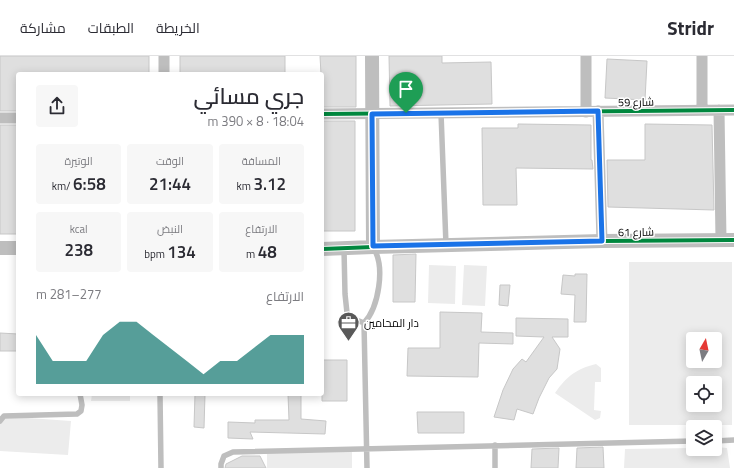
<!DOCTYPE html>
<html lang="ar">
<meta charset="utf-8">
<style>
:root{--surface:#fff;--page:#f7f7f7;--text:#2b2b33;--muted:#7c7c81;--line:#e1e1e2;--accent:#0f766e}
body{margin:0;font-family:"Titillium Web",Cairo,sans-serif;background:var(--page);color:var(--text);direction:rtl;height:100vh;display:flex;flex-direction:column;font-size:15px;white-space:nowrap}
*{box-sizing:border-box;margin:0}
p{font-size:13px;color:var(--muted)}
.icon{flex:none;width:22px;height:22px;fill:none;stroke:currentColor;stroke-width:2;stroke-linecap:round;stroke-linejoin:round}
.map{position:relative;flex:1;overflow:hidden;direction:ltr}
.details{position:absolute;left:16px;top:16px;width:308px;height:324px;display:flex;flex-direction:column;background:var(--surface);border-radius:4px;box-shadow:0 2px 10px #0003;direction:rtl}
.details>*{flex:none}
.needle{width:26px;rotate:9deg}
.buttons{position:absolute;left:686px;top:276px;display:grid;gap:8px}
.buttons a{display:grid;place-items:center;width:36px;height:36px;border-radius:4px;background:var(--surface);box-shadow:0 2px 10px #0003;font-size:20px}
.pin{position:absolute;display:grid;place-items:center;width:34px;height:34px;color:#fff;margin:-41px -17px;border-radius:50% 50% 50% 0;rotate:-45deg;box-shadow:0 0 4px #0007}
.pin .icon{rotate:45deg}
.round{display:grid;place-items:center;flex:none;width:42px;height:42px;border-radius:4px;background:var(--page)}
.summary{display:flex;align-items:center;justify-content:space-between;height:68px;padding:0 20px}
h1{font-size:22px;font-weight:600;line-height:30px}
.stats{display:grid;grid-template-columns:repeat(3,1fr);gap:6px;height:68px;padding:4px 20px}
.stats div{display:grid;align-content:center;border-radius:4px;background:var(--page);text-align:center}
.stats b{font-size:17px;font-weight:600}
.stats small{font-size:11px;font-weight:400}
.stats p{font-size:11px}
.chart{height:112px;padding:8px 20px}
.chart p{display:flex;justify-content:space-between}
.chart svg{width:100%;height:72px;margin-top:4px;fill:var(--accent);opacity:.7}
header{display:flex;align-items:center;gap:24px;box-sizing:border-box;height:56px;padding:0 20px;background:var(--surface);border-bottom:1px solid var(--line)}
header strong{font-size:19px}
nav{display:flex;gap:22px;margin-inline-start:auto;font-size:14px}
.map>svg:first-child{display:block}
.green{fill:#ececec;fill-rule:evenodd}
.building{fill:#dfdfdf;stroke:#c7c7c7}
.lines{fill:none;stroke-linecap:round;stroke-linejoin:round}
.service{stroke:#bebebe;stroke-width:5.5}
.minor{stroke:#bebebe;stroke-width:11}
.tertiary{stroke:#bebebe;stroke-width:14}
.cycleway-casing{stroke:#fff;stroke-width:6}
.cycleway{stroke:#00873e;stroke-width:4}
.route-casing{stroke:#fff;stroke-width:8}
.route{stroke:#1a73e8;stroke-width:5}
.labels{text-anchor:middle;stroke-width:3;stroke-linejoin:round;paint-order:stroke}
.street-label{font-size:11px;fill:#000;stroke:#fff}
.poi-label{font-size:11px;fill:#000;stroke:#fff;text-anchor:start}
</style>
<header>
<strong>Stridr</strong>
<nav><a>الخريطة</a><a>الطبقات</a><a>مشاركة</a></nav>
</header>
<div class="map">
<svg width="734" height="412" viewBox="0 0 734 412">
<rect width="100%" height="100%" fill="#fff"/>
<!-- green -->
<path class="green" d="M629,206H732V369H629ZM693,283H715V305H693ZM693,327H715V349H693Z
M429,209L456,210L455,248L428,247Z
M464,209L487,210L485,250L462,249Z
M596,308L601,312V326H595L594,354L601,355L600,362L595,364L555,337C567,320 576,313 596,308Z
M92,338H130V345H91Z
M0,360L71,365L68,399L0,395Z
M715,391L727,392L730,412H624L625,393L693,392V393H715Z
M267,396H352V412H267Z"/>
<!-- building -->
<path class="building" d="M0,0H149V18H18V55H0Z
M180,0H285V18H180Z
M320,0H356V51H322V18H321Z
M389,0H442V7L491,6L492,48L390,50Z
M607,3L647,5L645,44L605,42Z
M322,65H355V175H322Z
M518,68L591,69V104H592L593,113L516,112L517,149H483L482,72H518Z
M645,68L712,69L714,154L608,151L607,104H645Z
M0,69H18V178H0Z
M416,198L415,246H393V199Z
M575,218H587L586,266H574L575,239L561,238L563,219L575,220Z
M500,229H510L508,250L499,249Z
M440,256L482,257L481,276L513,277V288L479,287L478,321L407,320L408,292H440Z
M516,262L568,263V281H552L560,293L557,313L549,322L539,342L533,358L517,353L514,364L494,361L503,334L513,313L522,303L526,306L544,281L516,280Z
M0,277L18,278V295H0Z
M322,304H347V345H322Z
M195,338H205L204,372L194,371Z
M288,338H301V363L326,365L325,378L250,376L253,383L228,382V366L255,367V364H289Z
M417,356H464V377H418Z
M603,391L604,412H576L577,392Z
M559,392L558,412H531L532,393Z
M242,400H260L266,412H225L226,408Z"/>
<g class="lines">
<!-- service -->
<path class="service" d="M441,57L446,189
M344,193L345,238L347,257L354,263L364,267
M160,338L161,412
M0,365L4,360L77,358L81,355L82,349L80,338
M715,385L734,384
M221,412V408L224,400L233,396L693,385
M367,412L364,267C379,251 385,211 374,193
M495,412V389"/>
<!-- minor -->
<path class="minor" d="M702,0V54
M164,18V0
M719,54L721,184
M598,55L602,185
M586,56V0
M322,58L734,54
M0,62H18"/>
<!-- tertiary -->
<path class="tertiary" d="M372,0L373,191
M0,192H18
M322,193L373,191L602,185L734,184"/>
<defs>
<path id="cycleway" d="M322,58L734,54
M322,193L373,191L602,185L734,184"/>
</defs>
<!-- cycleway casing -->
<use href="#cycleway" class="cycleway-casing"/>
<!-- cycleway -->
<use href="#cycleway" class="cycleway"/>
</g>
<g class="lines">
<defs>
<path id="route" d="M598,55L602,185L373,190L372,58Z"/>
</defs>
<!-- route casing -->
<use href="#route" class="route-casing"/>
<!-- route -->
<use href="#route" class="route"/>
</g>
<!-- icons -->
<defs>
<symbol id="office-pin" viewBox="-11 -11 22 30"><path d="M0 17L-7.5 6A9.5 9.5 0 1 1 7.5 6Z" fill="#595959" stroke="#fff"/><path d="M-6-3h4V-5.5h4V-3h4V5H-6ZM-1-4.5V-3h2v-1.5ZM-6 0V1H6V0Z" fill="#fff"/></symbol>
</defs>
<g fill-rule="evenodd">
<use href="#office-pin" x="336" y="254" width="25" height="34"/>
</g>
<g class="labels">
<!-- street labels -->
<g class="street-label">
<text transform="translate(636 46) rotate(-1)" y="4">شارع 59</text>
<text transform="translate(636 176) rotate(-1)" y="4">شارع 61</text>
</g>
<!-- poi labels -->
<g class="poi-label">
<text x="364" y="271">دار المحامين</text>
</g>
</g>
</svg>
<div class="buttons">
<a><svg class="needle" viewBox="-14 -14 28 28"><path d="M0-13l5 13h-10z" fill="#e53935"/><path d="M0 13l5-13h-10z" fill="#7c7c81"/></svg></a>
<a><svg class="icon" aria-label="locate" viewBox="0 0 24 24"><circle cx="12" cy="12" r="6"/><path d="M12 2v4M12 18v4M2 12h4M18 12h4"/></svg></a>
<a><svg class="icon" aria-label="layers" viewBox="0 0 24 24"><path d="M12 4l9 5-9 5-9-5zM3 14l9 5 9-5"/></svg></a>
</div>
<div class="pin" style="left:406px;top:57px;background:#1e9e55"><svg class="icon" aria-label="arrive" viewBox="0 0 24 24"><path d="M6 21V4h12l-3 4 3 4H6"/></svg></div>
<section class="details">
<div class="summary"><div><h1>جري مسائي</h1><p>18:04 · 8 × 390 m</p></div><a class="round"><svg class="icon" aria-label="share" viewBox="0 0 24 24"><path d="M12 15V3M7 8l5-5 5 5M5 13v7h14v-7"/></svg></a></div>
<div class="stats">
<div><p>المسافة</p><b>3.12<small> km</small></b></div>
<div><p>الوقت</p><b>21:44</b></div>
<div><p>الوتيرة</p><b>6:58<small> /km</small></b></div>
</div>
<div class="stats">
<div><p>الارتفاع</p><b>48<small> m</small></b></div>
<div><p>النبض</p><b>134<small> bpm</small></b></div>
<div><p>kcal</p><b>238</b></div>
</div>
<div class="chart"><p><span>الارتفاع</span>277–281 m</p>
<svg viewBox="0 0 160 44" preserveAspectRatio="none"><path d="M0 44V14L10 30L20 30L30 30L40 14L50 6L60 6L70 14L80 22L90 30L100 38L110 30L120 30L130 22L140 14L150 14L160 14V44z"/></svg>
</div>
</section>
</div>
